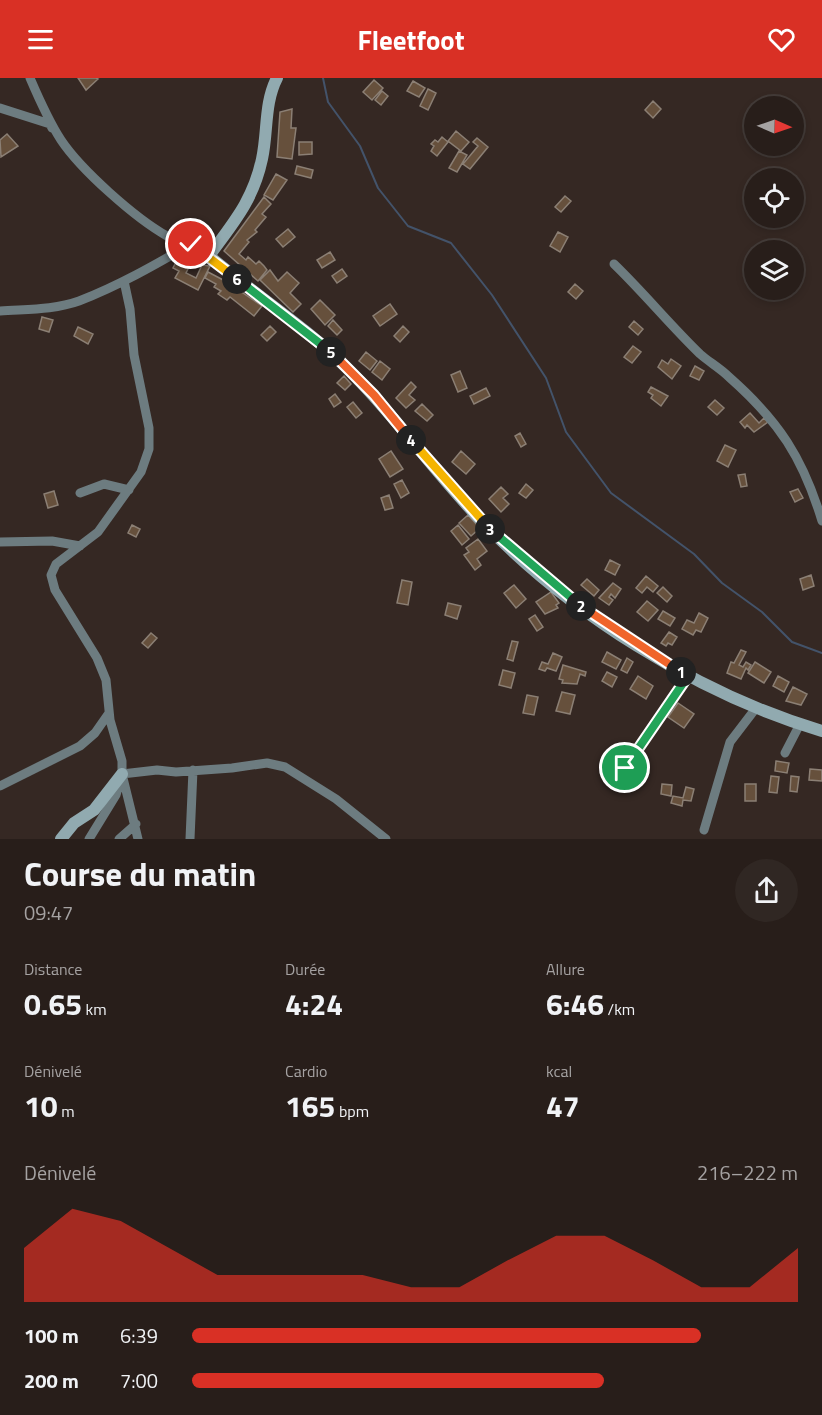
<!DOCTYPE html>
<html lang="fr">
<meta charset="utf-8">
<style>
:root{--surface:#281e1a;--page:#302723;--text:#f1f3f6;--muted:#a5a2a2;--line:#443c39;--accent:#d93025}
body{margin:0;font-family:"Titillium Web",sans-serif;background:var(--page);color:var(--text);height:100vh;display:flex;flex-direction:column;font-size:22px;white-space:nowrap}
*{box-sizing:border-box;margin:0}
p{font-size:20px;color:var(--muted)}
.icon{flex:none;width:33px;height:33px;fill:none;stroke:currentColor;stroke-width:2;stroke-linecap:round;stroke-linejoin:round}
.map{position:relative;height:761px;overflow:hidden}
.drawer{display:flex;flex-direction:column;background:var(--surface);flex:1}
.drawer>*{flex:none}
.needle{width:39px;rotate:92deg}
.buttons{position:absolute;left:744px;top:18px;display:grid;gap:12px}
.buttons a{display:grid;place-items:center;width:60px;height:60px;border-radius:50%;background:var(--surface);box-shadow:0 3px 9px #0003,0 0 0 2px var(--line);font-size:30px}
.pin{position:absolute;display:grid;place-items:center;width:51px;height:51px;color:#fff;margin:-26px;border:3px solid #fff;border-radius:50%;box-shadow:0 2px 6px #0007}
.km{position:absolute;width:30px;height:30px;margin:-15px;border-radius:50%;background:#222;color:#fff;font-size:16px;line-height:30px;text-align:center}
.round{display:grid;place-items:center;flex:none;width:63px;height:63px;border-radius:32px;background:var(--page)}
.head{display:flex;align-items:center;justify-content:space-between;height:102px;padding:0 24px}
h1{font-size:33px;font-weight:700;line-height:45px}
.metrics{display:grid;grid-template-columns:repeat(3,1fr);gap:9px;height:102px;padding:6px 24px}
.metrics div{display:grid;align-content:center}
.metrics b{font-size:30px;font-weight:700}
.metrics small{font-size:16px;font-weight:400}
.metrics p{font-size:16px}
.chart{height:168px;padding:12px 24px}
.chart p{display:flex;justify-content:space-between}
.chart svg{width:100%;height:108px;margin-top:6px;fill:var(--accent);opacity:.7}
ul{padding:0 24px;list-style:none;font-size:20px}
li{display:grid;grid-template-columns:96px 72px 1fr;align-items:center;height:45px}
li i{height:15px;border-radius:8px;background:var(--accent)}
header{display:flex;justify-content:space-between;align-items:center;height:78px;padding:0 24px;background:var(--accent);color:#fff;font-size:27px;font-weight:700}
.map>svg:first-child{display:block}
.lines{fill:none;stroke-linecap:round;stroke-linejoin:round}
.stream{stroke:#43536a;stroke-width:2}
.building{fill:#66503c;stroke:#8b7f74;stroke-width:1.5}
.street{stroke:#6d7c80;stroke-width:9}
.secondary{stroke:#91aab0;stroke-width:12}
.split-1-casing{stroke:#fff;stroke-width:12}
.split-2-casing{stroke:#fff;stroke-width:12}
.split-3-casing{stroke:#fff;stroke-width:12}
.split-4-casing{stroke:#fff;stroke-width:12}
.split-5-casing{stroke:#fff;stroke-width:12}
.split-6-casing{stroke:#fff;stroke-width:12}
.split-7-casing{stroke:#fff;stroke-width:12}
.split-1{stroke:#22a559;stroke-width:8}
.split-2{stroke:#f0652b;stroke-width:8}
.split-3{stroke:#22a559;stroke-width:8}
.split-4{stroke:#f5b400;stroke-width:8}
.split-5{stroke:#f0652b;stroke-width:8}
.split-6{stroke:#22a559;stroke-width:8}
.split-7{stroke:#f5b400;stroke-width:8}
</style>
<header><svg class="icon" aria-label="menu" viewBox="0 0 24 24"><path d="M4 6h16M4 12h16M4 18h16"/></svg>Fleetfoot<svg class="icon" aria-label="heart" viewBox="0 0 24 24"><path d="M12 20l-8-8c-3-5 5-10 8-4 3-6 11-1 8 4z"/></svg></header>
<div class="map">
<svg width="822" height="761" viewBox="0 0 822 761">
<rect width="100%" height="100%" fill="#352823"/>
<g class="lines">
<!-- stream -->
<path class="stream" d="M323,0L328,24L360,68L378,110L408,148L451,165L492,217L546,300L566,354L611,415L694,476L722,505L762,534L792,564L822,575"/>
</g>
<!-- building -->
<path class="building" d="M78,0H96L98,1L86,12Z
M374,2L383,10L372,22L363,14Z
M413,3L425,10L419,19L407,13Z
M428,11L436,15L428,32L420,28Z
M382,13L388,18L381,27L375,22Z
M653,23L661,31L653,40L645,32Z
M292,31L291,50H296L292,81L277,79L280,34Z
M456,53L469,64L461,73L448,63Z
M7,56L18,68L1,79L0,62Z
M442,59L448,64L437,78L431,73L434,68L431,66L435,62L438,64Z
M477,60L488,69L470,91L463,86L478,68L473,64Z
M299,64H312V76L299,77Z
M459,73L467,77L457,94L449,90Z
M297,88L313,92L311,100L295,96Z
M276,96L287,102L273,122L264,117Z
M565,118L571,123L561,134L555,129Z
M264,119L271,126L262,136L266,139L255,152L257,154L247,162L249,164L239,176L246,182L248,179L256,186L259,183L264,188L267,192L258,203L224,173Z
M288,151L295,159L283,169L276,161Z
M558,154L568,159L560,174L550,168Z
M181,174L190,179L189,182L192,183L186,195L196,200L202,187L210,188L198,212L175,200L179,193L173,190Z
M330,174L335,182L322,190L317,182Z
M342,191L347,198L337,205L332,198Z
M270,192L278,203L287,194L299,205L290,215L301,226L293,234L260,202Z
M208,194L227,204L262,228L254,238L230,219L227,222L218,216L221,213L214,209L216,206L205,200Z
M575,206L583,213L576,221L568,214Z
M320,222L335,237L325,247L311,231Z
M390,226L397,236L380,248L373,238Z
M42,239L53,242L49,254L39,251Z
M333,242L342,252L337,257L328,248Z
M634,243L643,251L638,257L629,249Z
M270,248L276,254L267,263L261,257Z
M403,248L409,254L400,264L394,258Z
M78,249L93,256L88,266L74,258Z
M633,268L641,274L632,285L624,279Z
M366,274L377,283L370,292L359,283Z
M671,281L681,288L672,301L658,289L662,282L668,286Z
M380,283L390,291L382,302L372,294Z
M695,288L704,293L699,302L690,298Z
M460,293L467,310L458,314L451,297Z
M344,298L351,306L345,312L337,305Z
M411,304L416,309L409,317L415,322L406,330L396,320Z
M651,309L668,318L661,328L651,320L653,317L648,314Z
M486,310L490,318L474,326L470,318Z
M335,316L341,324L334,329L329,321Z
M715,322L724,330L717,337L708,329Z
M353,324L362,335L356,340L347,329Z
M422,326L433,337L427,343L415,333Z
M750,335L759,345L764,340L768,344L754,354L747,347L745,350L740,344Z
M520,355L526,366L521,369L515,358Z
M725,367L736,372L728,389L717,383Z
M391,373L403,391L390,399L379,381Z
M461,373L475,386L466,396L452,384Z
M745,396L747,408L741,409L738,397Z
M402,402L409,415L401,420L394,406Z
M526,406L533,412L526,420L519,415Z
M501,409L508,416L503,420L509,426L501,434L489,421Z
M798,411L803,420L795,424L790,414Z
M54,413L58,427L48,430L44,416Z
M389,417L393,430L385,432L381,420Z
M468,437L480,450L471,458L459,445Z
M132,447L140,451L136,459L128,455Z
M458,447L469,461L462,467L451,453Z
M478,461L487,473L477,481L481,487L475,492L464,477L469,474L466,470Z
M610,482L620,487L615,497L605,492Z
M811,497L814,508L803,512L800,501Z
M646,498L658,508L653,514L647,509L642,515L636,510Z
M587,501L599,512L594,518L581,507Z
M402,502L412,504L408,527L397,525Z
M613,505L621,511L615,520L611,516L609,519L613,522L609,527L599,520Z
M514,507L526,521L516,530L504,515Z
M663,509L672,518L667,524L657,515Z
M551,514L559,525L556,527L558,530L545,536L536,524Z
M647,523L658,532L648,543L637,534Z
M448,525L461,528L457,541L445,537Z
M663,533L675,540L670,548L658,541Z
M699,535L708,540L701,554L696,552L693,557L682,551L687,542L694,545Z
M535,537L543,549L537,553L529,541Z
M669,554L677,559L672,567L668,565L666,568L661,565Z
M151,555L157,560L148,570L142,565Z
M512,563L518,564L513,583L507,581Z
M741,572L746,574L739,587L743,589L746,584L751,587L748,592L746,590L741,601L727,595L731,584L734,585Z
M607,574L621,582L616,591L602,584Z
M553,575L562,579L556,593L547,590L545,593L539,591L542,584L548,586Z
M627,580L633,584L627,595L621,592Z
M755,584L771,594L764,605L748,595Z
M563,587L586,594L585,598L580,596L577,606L562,605L563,602L559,601Z
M503,592L515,595L511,610L499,607Z
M607,594L617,599L612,609L602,603Z
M638,598L653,608L646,621L630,611Z
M778,598L789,604L784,614L773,608Z
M793,609L807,616L801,627L786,623Z
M562,614L575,617L570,636L556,633Z
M527,617L538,619L534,637L523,635Z
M678,625L694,636L684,650L668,639Z
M776,683L789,685L787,695L775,693Z
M810,691L822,692V703L809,702Z
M771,698L779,699L777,715L769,714Z
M791,698L799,699L797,714L790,713Z
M662,706L672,707L671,718L661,716Z
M745,706H756V723H745Z
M686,709L694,711L691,723L683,722L682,728L671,725L673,718L683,720Z"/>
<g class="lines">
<!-- street -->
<path class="street" d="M30,0C39,21 48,42 61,62C81,92 135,140 167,158C181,166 193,167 209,178
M0,30L50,46L52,50
M614,186C644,215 670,247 700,276C709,284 720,290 729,299C779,343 803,380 822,443
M0,233C26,231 54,232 79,223C118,208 155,187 191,166
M80,415L104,406L129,412
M0,464L52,463L80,468
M785,675L800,646
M625,690L688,598
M0,708L80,668L95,655L109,635
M704,752L730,664L756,630
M89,761L116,717L122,696V683L110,642L106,602L97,580L55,512L51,497L56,486L98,454L141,394L149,371V350L134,277L130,231L124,203
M119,761L136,746
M138,761L122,696L157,692L176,694L232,690L267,685L285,689L336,721L386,761
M190,761L193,692"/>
<!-- secondary -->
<path class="secondary" d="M277,0C264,25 268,54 262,81C253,123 233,145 209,178C254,216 304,248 346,289C394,336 432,391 478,439C568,534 697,616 822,653
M61,761L74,745L94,732L122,696"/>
</g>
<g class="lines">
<defs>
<path id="split-1" d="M625,690L688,598L681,594"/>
<path id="split-2" d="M581,528L681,594"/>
<path id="split-3" d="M490,451L581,528"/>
<path id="split-4" d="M411,362L490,451"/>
<path id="split-5" d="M331,274L374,317L411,362"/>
<path id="split-6" d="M237,201L331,274"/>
<path id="split-7" d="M191,166L237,201"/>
</defs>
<!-- split-1 casing -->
<use href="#split-1" class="split-1-casing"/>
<!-- split-2 casing -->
<use href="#split-2" class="split-2-casing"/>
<!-- split-3 casing -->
<use href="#split-3" class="split-3-casing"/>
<!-- split-4 casing -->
<use href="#split-4" class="split-4-casing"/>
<!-- split-5 casing -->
<use href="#split-5" class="split-5-casing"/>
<!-- split-6 casing -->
<use href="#split-6" class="split-6-casing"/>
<!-- split-7 casing -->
<use href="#split-7" class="split-7-casing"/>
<!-- split-1 -->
<use href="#split-1" class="split-1"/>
<!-- split-2 -->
<use href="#split-2" class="split-2"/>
<!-- split-3 -->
<use href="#split-3" class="split-3"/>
<!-- split-4 -->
<use href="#split-4" class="split-4"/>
<!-- split-5 -->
<use href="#split-5" class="split-5"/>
<!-- split-6 -->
<use href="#split-6" class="split-6"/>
<!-- split-7 -->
<use href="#split-7" class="split-7"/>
</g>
</svg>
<div class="buttons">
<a><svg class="needle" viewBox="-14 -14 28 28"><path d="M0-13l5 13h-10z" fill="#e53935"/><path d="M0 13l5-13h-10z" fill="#a5a2a2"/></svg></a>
<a><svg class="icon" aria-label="locate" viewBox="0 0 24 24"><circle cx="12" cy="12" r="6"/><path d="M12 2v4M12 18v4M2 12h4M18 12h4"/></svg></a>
<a><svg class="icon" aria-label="layers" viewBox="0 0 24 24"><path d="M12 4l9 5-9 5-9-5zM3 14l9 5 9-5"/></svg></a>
</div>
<div class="pin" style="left:625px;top:690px;background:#1e9e55"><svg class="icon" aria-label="arrive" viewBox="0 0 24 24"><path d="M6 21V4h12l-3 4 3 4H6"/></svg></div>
<div class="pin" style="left:191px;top:166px;background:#d93025"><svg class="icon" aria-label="check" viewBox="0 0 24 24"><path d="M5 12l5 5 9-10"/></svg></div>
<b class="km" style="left:681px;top:594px">1</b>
<b class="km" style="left:581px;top:528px">2</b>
<b class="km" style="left:490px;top:451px">3</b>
<b class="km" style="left:411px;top:362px">4</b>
<b class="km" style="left:331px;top:274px">5</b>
<b class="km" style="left:237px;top:201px">6</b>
</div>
<section class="drawer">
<div class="head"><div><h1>Course du matin</h1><p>09:47</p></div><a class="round"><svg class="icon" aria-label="share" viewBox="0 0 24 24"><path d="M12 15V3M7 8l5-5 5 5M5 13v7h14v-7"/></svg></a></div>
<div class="metrics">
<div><p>Distance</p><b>0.65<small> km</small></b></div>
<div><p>Durée</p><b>4:24</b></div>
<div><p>Allure</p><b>6:46<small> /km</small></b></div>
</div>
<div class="metrics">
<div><p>Dénivelé</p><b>10<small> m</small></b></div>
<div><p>Cardio</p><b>165<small> bpm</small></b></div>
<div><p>kcal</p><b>47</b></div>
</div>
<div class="chart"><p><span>Dénivelé</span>216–222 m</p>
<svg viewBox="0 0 160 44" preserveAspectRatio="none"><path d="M0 44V22L10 6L20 11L30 22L40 33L50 33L60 33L70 33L80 38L90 38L100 27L110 17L120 17L130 27L140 38L150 38L160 22V44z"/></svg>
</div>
<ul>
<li><b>100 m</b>6:39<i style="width:84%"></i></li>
<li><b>200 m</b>7:00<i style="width:68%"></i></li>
</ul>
</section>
